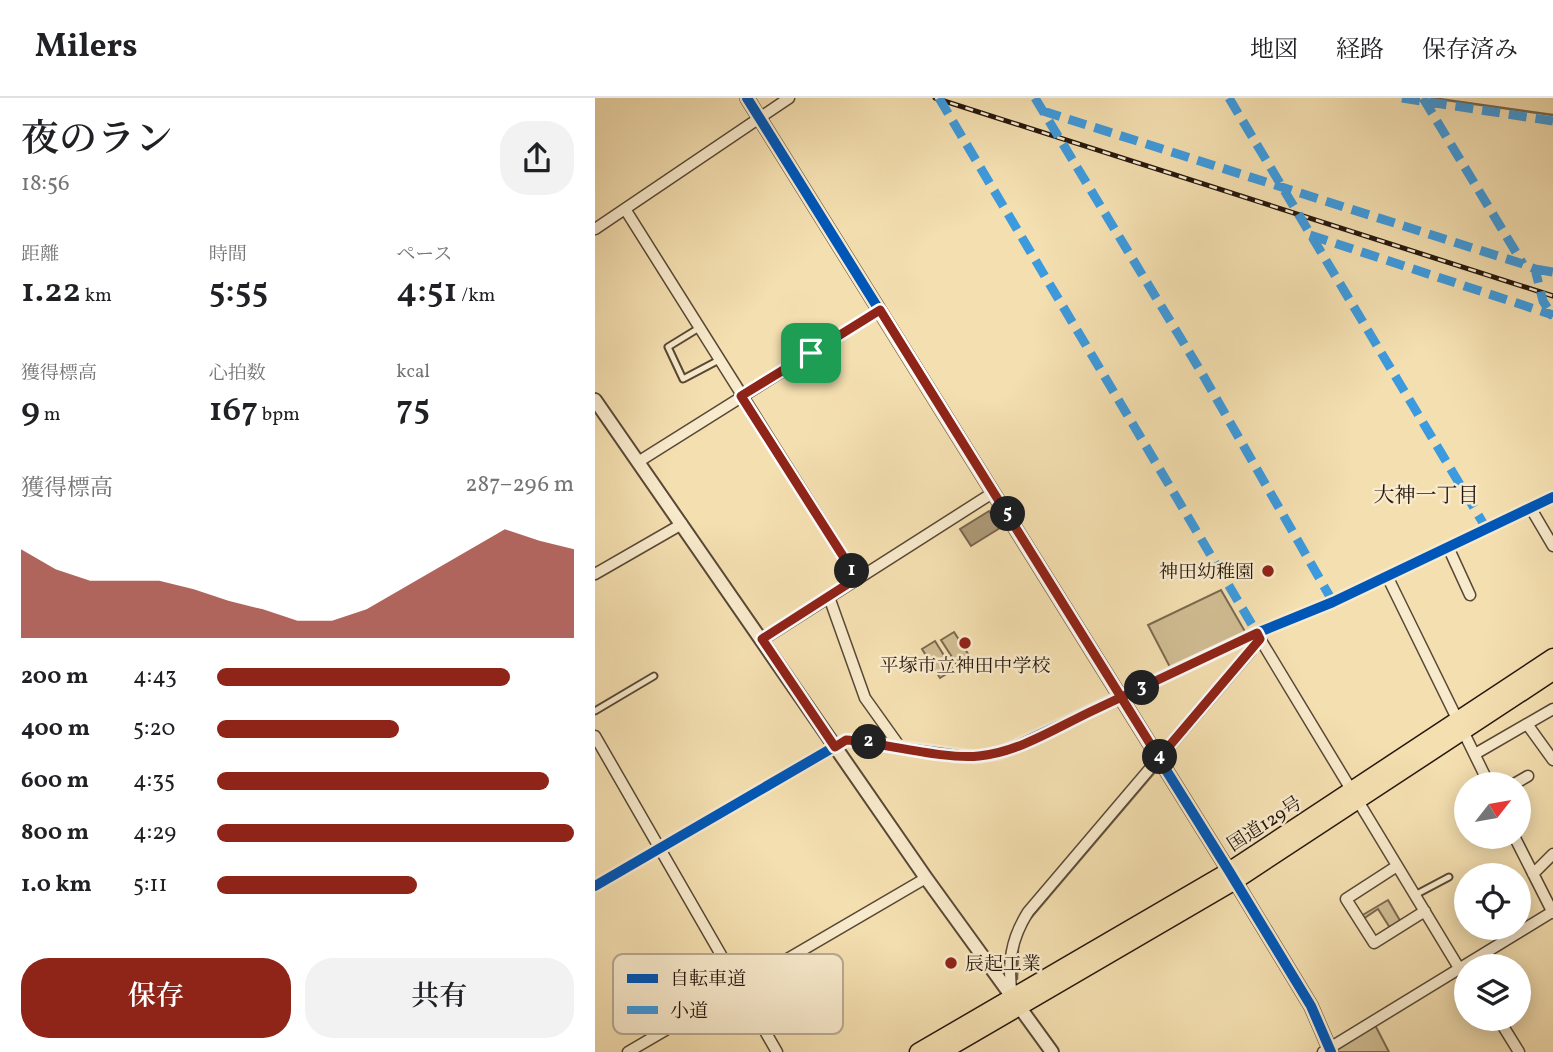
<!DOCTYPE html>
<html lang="ja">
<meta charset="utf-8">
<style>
:root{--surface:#fff;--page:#f2f2f2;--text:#202124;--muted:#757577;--line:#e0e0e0;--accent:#8f2418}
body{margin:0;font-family:Vollkorn,"Noto Serif JP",serif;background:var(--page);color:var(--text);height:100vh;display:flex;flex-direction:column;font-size:26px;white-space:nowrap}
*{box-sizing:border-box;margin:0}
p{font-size:23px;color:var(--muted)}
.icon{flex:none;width:38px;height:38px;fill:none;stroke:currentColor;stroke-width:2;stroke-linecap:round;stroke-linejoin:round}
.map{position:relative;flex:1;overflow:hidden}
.details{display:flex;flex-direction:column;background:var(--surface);width:595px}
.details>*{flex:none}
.needle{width:46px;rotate:59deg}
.controls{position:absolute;left:859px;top:674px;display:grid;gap:14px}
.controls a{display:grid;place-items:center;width:77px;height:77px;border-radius:50%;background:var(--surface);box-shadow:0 4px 18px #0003;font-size:35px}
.pin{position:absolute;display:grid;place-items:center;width:60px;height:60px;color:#fff;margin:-30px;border-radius:14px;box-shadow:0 4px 10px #0006}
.km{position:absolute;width:35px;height:35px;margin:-18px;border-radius:50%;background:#222;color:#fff;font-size:19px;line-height:35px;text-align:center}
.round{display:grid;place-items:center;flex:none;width:74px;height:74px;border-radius:28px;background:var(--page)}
.head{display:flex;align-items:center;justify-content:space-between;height:119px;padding:0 21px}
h1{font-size:38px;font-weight:600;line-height:52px}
.metrics{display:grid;grid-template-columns:repeat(3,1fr);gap:10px;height:119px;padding:7px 21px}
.metrics div{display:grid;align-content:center}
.metrics b{font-size:35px;font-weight:600}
.metrics small{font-size:19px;font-weight:400}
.metrics p{font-size:19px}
.chart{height:196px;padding:14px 21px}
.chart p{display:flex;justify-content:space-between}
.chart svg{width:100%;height:126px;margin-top:7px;fill:var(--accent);opacity:.7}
.primary-button{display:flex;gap:14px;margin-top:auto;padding:14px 21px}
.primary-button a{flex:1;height:80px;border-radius:28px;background:var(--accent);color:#fff;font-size:28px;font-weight:600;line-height:80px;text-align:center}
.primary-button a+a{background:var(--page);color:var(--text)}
ul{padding:0 21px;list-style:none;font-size:23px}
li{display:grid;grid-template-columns:112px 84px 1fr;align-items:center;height:52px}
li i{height:18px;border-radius:9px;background:var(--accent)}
header{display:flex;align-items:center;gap:42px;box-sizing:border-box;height:98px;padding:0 35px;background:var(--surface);border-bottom:2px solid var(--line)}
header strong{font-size:33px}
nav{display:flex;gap:38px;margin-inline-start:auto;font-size:24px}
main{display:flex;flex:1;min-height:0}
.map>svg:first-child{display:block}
.green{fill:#d1bd94;stroke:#7a6950;stroke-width:2}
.water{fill:#ad9a78;stroke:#76654d;stroke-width:2}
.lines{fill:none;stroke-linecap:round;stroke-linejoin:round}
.stream{stroke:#76654d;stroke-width:2.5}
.service-casing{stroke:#584835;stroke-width:9}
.minor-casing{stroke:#584835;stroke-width:13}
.tertiary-casing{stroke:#584835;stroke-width:16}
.trunk-casing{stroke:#24150c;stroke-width:19}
.service{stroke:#f8eacc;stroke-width:5}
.minor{stroke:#f8eacc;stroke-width:10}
.tertiary{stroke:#f8eacc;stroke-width:12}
.trunk{stroke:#f4dfb0;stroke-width:16}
.rail-casing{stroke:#24150c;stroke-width:5}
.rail{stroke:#f8eacc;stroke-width:2.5;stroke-dasharray:8;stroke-linecap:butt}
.quiet{stroke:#3c9ade;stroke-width:9;stroke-dasharray:18 9;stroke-linecap:butt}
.cycleway-casing{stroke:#f8eacc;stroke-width:15}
.cycleway{stroke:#0057b8;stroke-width:10}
.route-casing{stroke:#fff;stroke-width:14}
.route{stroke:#8f2418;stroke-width:9}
.poi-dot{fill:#8f2418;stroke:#f8eacc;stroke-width:2.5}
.labels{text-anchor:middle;stroke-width:5;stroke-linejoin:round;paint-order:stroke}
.poi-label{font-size:19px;fill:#24150c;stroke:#f8eacc;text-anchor:end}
.street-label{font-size:19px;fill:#24150c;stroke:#f8eacc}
.neighbourhood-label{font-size:21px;fill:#24150c;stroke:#f8eacc}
.key{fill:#f8eacc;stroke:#b8aa92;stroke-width:2}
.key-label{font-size:19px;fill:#24150c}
</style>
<header>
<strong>Milers</strong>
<nav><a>地図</a><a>経路</a><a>保存済み</a></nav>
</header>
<main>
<section class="details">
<div class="head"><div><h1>夜のラン</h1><p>18:56</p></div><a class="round"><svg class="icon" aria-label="share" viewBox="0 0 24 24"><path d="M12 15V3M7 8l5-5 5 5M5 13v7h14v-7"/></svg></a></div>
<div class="metrics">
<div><p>距離</p><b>1.22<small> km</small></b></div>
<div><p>時間</p><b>5:55</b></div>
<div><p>ペース</p><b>4:51<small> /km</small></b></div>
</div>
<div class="metrics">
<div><p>獲得標高</p><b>9<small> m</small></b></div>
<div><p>心拍数</p><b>167<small> bpm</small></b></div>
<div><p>kcal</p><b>75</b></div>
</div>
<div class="chart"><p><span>獲得標高</span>287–296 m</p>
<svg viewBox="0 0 160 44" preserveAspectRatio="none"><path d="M0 44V13L10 20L20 24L30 24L40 24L50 27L60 31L70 34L80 38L90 38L100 34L110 27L120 20L130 13L140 6L150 10L160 13V44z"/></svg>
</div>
<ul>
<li><b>200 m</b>4:43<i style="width:82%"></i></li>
<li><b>400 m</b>5:20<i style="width:51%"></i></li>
<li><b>600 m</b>4:35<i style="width:93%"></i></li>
<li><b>800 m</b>4:29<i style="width:100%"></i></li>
<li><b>1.0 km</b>5:11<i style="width:56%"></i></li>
</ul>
<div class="primary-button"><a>保存</a><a>共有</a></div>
</section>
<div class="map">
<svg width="958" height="954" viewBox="0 0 958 954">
<rect width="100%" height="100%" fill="#f4dfb0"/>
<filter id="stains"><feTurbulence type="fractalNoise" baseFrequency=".00286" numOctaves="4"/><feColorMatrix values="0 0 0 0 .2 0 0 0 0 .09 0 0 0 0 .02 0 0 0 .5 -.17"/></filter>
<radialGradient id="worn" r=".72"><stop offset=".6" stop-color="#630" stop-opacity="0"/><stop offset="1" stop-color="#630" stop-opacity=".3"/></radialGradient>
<!-- green -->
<path class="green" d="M626,492L652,537L577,573L553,527Z
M359,534L377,562L364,570L346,542Z
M340,543L358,572L345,580L327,551Z
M793,802L807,826L797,833L783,811L768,821L766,818Z
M780,927L794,954H741V951Z"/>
<!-- water -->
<path class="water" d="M394,413L405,430L376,448L365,431Z"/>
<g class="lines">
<!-- stream -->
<path class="stream" d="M837,0L958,17
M569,663L660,556
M427,835L434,822L565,668
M422,881L423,848"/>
<defs>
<path id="service" d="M104,230L73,249L88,281L124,262
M0,613L59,578
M820,797L854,779"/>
<path id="minor" d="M30,111L262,480
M0,131L194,0
M43,364L285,212
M935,409L958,448
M853,449L875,497
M0,476L87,426
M792,478L894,686
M234,499L270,600L305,649
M662,536L864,870
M167,542L399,394
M932,626L958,662
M0,638L182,954
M880,656L958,611
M919,686L933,678
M919,738L958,815
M802,768L751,801L779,845L830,813
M938,776L958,756
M0,788L251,642L380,659L405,655L662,535L738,504L958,399
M417,898C412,866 416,841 433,814L665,541
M903,920L924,954
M33,954L331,780
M728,954L957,814"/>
<path id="tertiary" d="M152,0L634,773L716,908L736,954
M0,302L331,780L457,954"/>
<path id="trunk" d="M323,954L634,773L958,559
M347,954L640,783L958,574"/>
</defs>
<!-- service casing -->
<use href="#service" class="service-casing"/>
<!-- minor casing -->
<use href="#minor" class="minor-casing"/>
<!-- tertiary casing -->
<use href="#tertiary" class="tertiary-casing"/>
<!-- trunk casing -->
<use href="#trunk" class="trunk-casing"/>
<!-- service -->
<use href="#service" class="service"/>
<!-- minor -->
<use href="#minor" class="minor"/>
<!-- tertiary -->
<use href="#tertiary" class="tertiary"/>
<!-- trunk -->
<use href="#trunk" class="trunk"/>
<defs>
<path id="rail" d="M340,0L958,198"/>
</defs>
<!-- rail casing -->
<use href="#rail" class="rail-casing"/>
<!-- rail -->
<use href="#rail" class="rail"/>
<!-- quiet -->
<path class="quiet" d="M344,0L662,535
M440,0L605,272L738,504
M634,0L891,430
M807,0L958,23
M828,0L928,166
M448,13L928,166L940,171L948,203L958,219
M715,137L958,217
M940,171L958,174"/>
<defs>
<path id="cycleway" d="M152,0L634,773L716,908L736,954
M0,788L251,642L380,659L405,655L662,535L738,504L958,399"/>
</defs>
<!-- cycleway casing -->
<use href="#cycleway" class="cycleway-casing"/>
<!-- cycleway -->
<use href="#cycleway" class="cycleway"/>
</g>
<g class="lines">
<defs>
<path id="route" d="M216,255L146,298L262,480L167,541L240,649L251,642C288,645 350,662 384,658C424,654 461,630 497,613C552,587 607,561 662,535L665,541L564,660C471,511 378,361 285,212L216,255"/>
</defs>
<!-- route casing -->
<use href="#route" class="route-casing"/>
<!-- route -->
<use href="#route" class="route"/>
</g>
<!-- markers -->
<g class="poi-dot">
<circle cx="673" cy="473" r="7"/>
<circle cx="370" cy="545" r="7"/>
<circle cx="356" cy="865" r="7"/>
</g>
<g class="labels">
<!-- poi labels -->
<g class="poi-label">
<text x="659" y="480">神田幼稚園</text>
<text x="370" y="574" text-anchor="middle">平塚市立神田中学校</text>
<text x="370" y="872" text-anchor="start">辰起工業</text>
</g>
<!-- street labels -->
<g class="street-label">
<text transform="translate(669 725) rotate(-33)" y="7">国道129号</text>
</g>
<!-- neighbourhood labels -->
<g class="neighbourhood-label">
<text x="831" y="404">大神一丁目</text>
</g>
</g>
<!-- legend -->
<rect x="18" y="856" width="230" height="80" rx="10" class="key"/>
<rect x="32" y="876" width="31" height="9" fill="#0057b8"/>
<rect x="32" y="908" width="31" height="8" fill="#3c9ade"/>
<g class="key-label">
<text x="75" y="887">自転車道</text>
<text x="75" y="919">小道</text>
</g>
<rect width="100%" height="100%" filter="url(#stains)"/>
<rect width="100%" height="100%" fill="url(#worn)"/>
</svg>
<div class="controls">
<a><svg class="needle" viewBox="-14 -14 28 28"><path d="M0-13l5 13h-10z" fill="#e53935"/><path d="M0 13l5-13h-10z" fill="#757577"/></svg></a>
<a><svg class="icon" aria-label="locate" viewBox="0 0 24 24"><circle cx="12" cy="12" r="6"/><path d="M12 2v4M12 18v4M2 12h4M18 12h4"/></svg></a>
<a><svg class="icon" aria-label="layers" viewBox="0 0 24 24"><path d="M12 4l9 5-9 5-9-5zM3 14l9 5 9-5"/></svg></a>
</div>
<div class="pin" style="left:216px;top:255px;background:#1e9e55"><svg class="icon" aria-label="arrive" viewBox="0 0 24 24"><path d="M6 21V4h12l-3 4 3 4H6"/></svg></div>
<b class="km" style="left:257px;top:473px">1</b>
<b class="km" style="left:274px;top:644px">2</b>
<b class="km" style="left:547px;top:590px">3</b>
<b class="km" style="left:565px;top:659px">4</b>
<b class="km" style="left:413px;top:416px">5</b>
</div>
</main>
